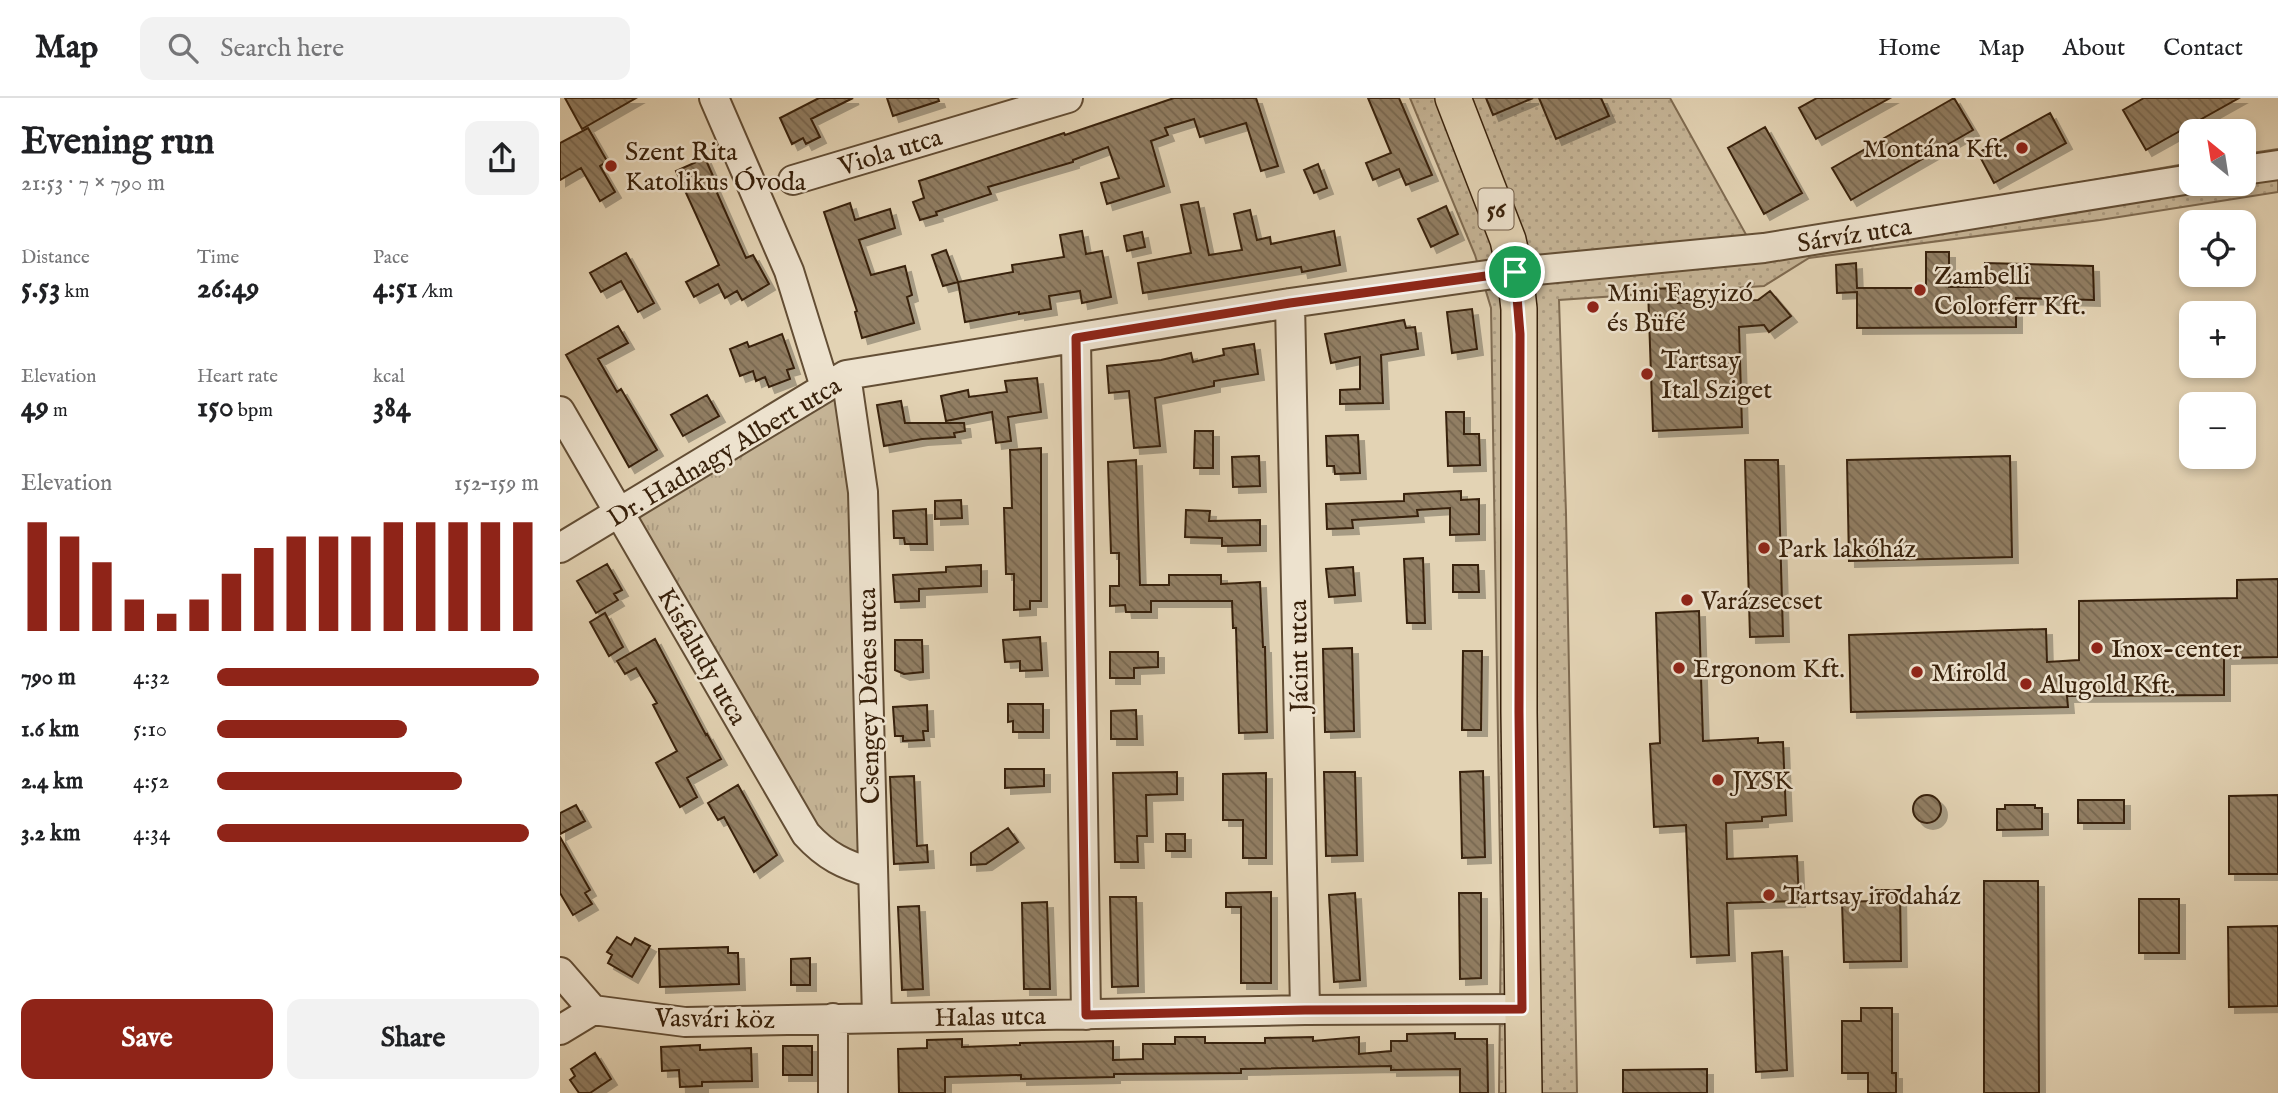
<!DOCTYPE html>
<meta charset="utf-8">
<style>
:root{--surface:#fff;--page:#f2f2f2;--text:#202124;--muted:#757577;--line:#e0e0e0;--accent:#8f2418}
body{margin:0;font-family:"IM FELL English",serif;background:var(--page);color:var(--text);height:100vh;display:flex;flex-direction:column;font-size:26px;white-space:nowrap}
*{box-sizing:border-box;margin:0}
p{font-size:23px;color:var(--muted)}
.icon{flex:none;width:38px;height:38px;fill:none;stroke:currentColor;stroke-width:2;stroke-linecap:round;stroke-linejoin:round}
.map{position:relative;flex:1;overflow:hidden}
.side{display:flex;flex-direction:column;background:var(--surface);width:560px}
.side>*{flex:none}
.needle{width:46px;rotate:330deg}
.buttons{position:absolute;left:1619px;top:21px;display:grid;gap:14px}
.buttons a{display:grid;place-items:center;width:77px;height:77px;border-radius:14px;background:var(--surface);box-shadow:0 4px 10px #0003;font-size:35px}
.pin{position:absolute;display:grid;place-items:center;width:60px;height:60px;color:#fff;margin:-30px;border:4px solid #fff;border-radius:50%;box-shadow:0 2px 7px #0007}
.round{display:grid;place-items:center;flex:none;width:74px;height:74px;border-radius:14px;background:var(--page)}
.head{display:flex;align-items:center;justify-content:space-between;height:119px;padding:0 21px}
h1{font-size:38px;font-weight:800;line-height:52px}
.stats{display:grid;grid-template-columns:repeat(3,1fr);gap:10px;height:119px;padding:7px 21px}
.stats div{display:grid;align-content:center}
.stats b{font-size:30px;font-weight:800}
.stats small{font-size:19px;font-weight:400}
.stats p{font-size:19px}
.chart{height:196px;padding:14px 21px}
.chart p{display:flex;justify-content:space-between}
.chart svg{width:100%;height:126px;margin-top:7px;stroke:var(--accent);stroke-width:6}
.primary-button{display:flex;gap:14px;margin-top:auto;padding:14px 21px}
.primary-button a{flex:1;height:80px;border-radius:14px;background:var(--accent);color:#fff;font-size:28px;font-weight:800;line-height:80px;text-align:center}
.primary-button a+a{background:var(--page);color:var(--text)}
ul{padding:0 21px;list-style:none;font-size:23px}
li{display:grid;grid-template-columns:112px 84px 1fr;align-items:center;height:52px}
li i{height:18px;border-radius:9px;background:var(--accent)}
header{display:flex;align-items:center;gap:42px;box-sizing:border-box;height:98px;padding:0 35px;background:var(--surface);border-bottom:2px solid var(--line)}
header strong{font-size:33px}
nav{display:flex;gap:38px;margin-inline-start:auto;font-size:24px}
.search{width:490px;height:63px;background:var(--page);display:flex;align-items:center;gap:18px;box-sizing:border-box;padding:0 24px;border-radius:14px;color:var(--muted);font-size:26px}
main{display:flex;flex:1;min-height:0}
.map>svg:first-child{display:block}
.grass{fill:url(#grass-dots);stroke:#7f6b51;stroke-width:2}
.park{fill:url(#park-tufts);stroke:#7f6b51;stroke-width:2}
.building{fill:url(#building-back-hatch);stroke:#38210b;stroke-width:2;filter:url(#shadow)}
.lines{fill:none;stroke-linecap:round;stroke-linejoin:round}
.minor-casing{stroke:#634e35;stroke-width:32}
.major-casing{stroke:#38210b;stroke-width:38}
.minor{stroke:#ede2ce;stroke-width:28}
.major{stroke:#e3d3b4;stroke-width:35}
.route-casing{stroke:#fff;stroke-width:14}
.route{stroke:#8f2418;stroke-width:9}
.poi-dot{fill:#8f2418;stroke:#ede2ce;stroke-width:2.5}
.labels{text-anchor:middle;stroke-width:5;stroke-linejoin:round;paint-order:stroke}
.shield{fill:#ede2ce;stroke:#6e5b46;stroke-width:2}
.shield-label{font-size:24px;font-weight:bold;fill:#38210b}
.poi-label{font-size:26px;fill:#38210b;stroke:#ede2ce;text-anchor:start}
.street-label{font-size:26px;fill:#38210b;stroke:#ede2ce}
</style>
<header>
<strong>Map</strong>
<div class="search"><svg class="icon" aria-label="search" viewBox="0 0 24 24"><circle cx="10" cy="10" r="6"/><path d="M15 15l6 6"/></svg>Search here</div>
<nav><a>Home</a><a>Map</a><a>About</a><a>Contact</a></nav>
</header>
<main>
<section class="side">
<div class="head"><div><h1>Evening run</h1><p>21:53 · 7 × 790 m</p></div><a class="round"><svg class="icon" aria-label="share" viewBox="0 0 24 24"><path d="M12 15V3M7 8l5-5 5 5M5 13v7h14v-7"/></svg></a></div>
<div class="stats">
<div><p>Distance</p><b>5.53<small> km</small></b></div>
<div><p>Time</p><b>26:49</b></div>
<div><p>Pace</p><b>4:51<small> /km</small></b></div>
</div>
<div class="stats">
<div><p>Elevation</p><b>49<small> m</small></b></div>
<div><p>Heart rate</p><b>150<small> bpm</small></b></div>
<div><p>kcal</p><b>384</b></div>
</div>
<div class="chart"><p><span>Elevation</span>152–159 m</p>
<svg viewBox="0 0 160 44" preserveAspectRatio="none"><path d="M5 44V6M15 44V11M25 44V20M35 44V33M45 44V38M55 44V33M65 44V24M75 44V15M85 44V11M95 44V11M105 44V11M115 44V6M125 44V6M135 44V6M145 44V6M155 44V6"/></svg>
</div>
<ul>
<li><b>790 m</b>4:32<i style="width:100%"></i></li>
<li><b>1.6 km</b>5:10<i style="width:59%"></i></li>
<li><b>2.4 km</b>4:52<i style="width:76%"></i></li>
<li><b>3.2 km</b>4:34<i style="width:97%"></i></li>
</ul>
<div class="primary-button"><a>Save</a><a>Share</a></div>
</section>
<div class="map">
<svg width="1718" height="995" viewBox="0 0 1718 995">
<defs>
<pattern id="grass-dots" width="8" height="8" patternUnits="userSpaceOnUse" patternTransform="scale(1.75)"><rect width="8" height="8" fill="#c6b597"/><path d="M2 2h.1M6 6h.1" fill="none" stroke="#ab9b81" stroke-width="1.8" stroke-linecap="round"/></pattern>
<pattern id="park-tufts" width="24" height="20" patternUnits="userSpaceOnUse" patternTransform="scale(1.75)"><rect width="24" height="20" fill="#c6b597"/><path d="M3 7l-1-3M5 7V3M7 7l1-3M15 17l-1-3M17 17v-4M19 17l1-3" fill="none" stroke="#ab9b81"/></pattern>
<pattern id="building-back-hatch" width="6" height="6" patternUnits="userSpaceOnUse" patternTransform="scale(1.75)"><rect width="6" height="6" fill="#917e63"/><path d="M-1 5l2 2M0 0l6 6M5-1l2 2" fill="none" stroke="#776750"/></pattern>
<filter id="shadow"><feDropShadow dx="6" dy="6" stdDeviation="0" flood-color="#0004"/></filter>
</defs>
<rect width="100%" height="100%" fill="#e3d3b4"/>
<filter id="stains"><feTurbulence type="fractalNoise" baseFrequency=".00286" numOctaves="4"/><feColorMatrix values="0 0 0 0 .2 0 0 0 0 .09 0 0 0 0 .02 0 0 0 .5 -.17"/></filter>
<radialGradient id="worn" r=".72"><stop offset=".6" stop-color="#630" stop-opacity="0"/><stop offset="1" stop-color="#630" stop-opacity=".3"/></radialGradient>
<!-- grass -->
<path class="grass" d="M850,0H1110L1189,142L1631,65V86H1684V56L1718,51V94L1540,122L1249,160L1204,188L999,202L1006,415L1017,995H939L941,824L931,210L915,157Z"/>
<!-- park -->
<path class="park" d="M274,297L279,303L290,356L307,766L263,744L76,427L84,412Z"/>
<!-- building -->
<path class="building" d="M5,0H76L22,31Z
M259,0H293L251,21L260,39L246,46L243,40L232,46L220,20Z
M327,0H378L379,3L333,18Z
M614,0H696L718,68L701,73L686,25L640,39L634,21L605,30L608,37L591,43L604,88L547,106L541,85L559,80L548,49L513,62V64L428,89L431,96L376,114L377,117L360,122L353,104L364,100L359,83L504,35L505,37Z
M808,0H839L872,77L846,87L839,71L813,82L806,65L831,55Z
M926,0H973L933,17Z
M979,0H1041L1049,18L996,41Z
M1257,0H1330L1256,41L1239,10Z
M1394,0L1413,32L1291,102L1272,70Z
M1584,0H1679L1586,52L1563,12Z
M1490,15L1506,45L1434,85L1418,55Z
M1205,29L1242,95L1204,116L1168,50Z
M28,30L47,63L40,68L55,94L40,103L21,70L0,82V45Z
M145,60L157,87L154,88L186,160L193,157L209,186L182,202L177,193L165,200L158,186L134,199L126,184L159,167L116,73Z
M758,66L767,90L754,95L744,72Z
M638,104L649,157L682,152L674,116L690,112L697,142L710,139L711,146L774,133L780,167L742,174L741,169L583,195L578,165L631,155L621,107Z
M290,105L295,122L330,111L335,130L299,142L311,177L345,168L352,197L347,199L354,225L302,240L295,214L297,213L264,114Z
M886,108L898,136L871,149L858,121Z
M522,133L526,156L542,153L551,199L522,205L520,193L489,198L491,211L459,216V214L405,224L398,184L453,174L452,167L504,159L500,137Z
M582,134L585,149L567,153L564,138Z
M386,152L398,184L383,188L372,157Z
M1366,154H1389V189H1423L1425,165L1533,168L1534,202L1456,200V229L1297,230V194L1277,195L1276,167L1296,165L1297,190H1366Z
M66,155L94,205L78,214L61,183L41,194L30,175Z
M1118,190V205L1198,202L1210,193L1231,218L1209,234L1204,227L1179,229L1182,329L1093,333L1088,191Z
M912,211L917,251L892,255L887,214Z
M844,222L846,230L855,229L858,251L821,257L823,305L780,306V292L800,291V259L771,265L765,236Z
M58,228L68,245L38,261L57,294L61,291L97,352L69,369L6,257Z
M222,236L234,270L227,272L230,281L209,289L205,279L196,283L193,273L180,278L170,251L187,244L189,249Z
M694,246L698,276L654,283V288L595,300L600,348L574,350L569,293L549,295L547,268L601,262L631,255L633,264L664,257L663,251Z
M477,280L481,314L448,319L451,343L436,345L432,314L386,323L381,298L408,292L409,299L447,294L445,283Z
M147,297L159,318L123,338L111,317Z
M341,303L345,325H404L405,333L394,335L395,339L362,341L324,348L317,307Z
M886,314H904V336H919L920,367L888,368Z
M635,333H653V370H634Z
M798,337L800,375L775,376L774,368H767L766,338Z
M481,350V503H470V511L454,512V476H446L444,410H452L450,352Z
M699,358L700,388L673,389L672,359Z
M1450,358L1452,459L1289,463L1287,362Z
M576,362L580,487H609V477H661V486L700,484L703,549H705L707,634L679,635L676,530H673L672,503H591V514H566L565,507L550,508V488H559V455H551L548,364Z
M1185,362H1218L1223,538L1190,539Z
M901,393V402L919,401V436L890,437V410L857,412L858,418L792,422L793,430L767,431L766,406L844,403V396Z
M401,402L402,420L375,421V403Z
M366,411L367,446H345L344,440H334L333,413Z
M626,412L650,413L649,423L700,422V447L662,448V440L625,439Z
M863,460L865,525H847L844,461Z
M47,466L62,492L54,496L58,502L36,515L17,483Z
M421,467V488L359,491V503L335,504L333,477L386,474V469Z
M893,467H918L919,494H893Z
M793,469L795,497L769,499L766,471Z
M1718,481V559L1664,560V597L1507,598L1508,609L1291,614L1289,537L1486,531L1487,564L1519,562V503L1677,500V482Z
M1139,513L1143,643L1198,640V645L1223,644L1226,717L1202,719V723L1166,725L1167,761L1237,758L1239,803L1167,805L1169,857L1131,859L1126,727L1094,729L1090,646L1100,645L1096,515Z
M45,515L63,549L49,558L30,524Z
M480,539L482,572L460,573V563L445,564L443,542Z
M95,541L146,637L147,636L161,661L127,680L137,699L120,709L96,665L117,653L93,607L97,605L76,570L65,576L57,563Z
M335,542H362L363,574L344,576L335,572Z
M792,550L794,633L765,634L763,551Z
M903,553H922L921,632H902Z
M550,554H598V569L574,570V580H550Z
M448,606H483V634H453V623L448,624Z
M367,607L368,633H363L364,642L343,643V638H335L333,609Z
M576,612L577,641H551V613Z
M445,671H484V688L445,690Z
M923,673L925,759L902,760L900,674Z
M617,674V696L586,697L587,738H577L578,764H555L553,675Z
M764,674H795L797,757L766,758Z
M706,675V760H683V722H663V676Z
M354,678L357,748L367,747L368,764L334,766L330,679Z
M178,687L217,757L194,774L164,719L158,722L148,705Z
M1718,697V776H1669V698Z
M1353 711a14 14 0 1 1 28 0a14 14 0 1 1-28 0Z
M1518,702H1564V725H1518Z
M16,707L25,723L0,736V715Z
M1445,707H1475V710H1482V731L1437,732V711H1445Z
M448,730L458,744L426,766L411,767V755Z
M606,736H625V753H606Z
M0,739L30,792L25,795L32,806L13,817L0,795Z
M1424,783H1478L1479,995H1424Z
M1313,792H1340L1341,863L1284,864L1282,804L1313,803Z
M711,794V885H681V809H666V795Z
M795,795L800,882L774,884L769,797Z
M899,795H921V880L900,881Z
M550,799H576L578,888L552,889Z
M1579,801H1619V855H1579Z
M487,804L490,891H464L462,805Z
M359,808L363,891L342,892L338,809Z
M1718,828V908L1669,909L1668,829Z
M57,839L71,847L75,840L90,848L72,879L48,865L52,857L47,854Z
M168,849V855H178L179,886L100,889L99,851Z
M1222,853L1227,972L1196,974L1192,855Z
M250,860V887H231V861Z
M1301,910H1332V975H1336V995H1308V975H1282V923H1301Z
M895,935V941H927L928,995H900V971L831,972V968L681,971V975L554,976V979L461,981V977L385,979V995H339L338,951L367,950V942L402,941V949L460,947V945L553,943V962L583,961V946H615V939H645V945H705V940L753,939V943L799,939V956L831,953V943H847V936Z
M140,947V952L191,950L192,983L142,984V988L120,989L119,972L102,973L101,949Z
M223,948H252V977H223Z
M35,955L51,981L30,995H19L10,982L15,978L11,971Z
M1147,971V995H1063V972Z"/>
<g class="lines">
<defs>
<path id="minor" d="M154,0L229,173L265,289
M1684,72L1718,67
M233,82L508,0
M730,205L745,912
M516,240L526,917
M286,277L303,394L317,919
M0,313L246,736C266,758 284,767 313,775
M0,450L286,277L730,205L934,176L1204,150L1631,81
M0,874L33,912
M0,932L33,912L125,924L745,912L963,911
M273,995V920"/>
<path id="major" d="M893,0L948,142L955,174L959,211V614L964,995"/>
</defs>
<!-- minor casing -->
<use href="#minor" class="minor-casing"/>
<!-- major casing -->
<use href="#major" class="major-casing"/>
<!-- minor -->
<use href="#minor" class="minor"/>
<!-- major -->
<use href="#major" class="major"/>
</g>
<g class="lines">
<defs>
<path id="route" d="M955,174L960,236L959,614L962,911L745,912L526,917L516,240L730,205Z"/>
</defs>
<!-- route casing -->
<use href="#route" class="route-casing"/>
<!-- route -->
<use href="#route" class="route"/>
</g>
<!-- markers -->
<g class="poi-dot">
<circle cx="1462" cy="50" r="7"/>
<circle cx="51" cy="68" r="7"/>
<circle cx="1360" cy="192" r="7"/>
<circle cx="1033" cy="209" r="7"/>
<circle cx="1087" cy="276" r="7"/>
<circle cx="1204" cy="450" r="7"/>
<circle cx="1127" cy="502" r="7"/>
<circle cx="1537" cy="550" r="7"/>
<circle cx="1119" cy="570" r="7"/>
<circle cx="1357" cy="574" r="7"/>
<circle cx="1466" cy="586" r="7"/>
<circle cx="1158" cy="682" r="7"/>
<circle cx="1209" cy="797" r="7"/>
</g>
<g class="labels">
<!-- shield labels -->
<rect class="shield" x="918.5" y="90.5" width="35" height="41" rx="5"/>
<g class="shield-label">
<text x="936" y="119">56</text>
</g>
<!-- poi labels -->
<g class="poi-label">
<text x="1448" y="59" text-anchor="end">Montána Kft.</text>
<text x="65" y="62">Szent Rita<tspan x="65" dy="30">Katolikus Óvoda</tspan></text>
<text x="1374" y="186">Zambelli<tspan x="1374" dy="30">Colorferr Kft.</tspan></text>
<text x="1047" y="203">Mini Fagyizó<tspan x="1047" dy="30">és Büfé</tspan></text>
<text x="1101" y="270">Tartsay<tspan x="1101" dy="30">Ital Sziget</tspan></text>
<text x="1218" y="459">Park lakóház</text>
<text x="1141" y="511">Varázsecset</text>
<text x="1551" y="559">Inox-center</text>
<text x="1133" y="579">Ergonom Kft.</text>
<text x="1371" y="583">Mirold</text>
<text x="1480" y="595">Alugold Kft.</text>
<text x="1172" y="691">JYSK</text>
<text x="1223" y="806">Tartsay irodaház</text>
</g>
<!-- street labels -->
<g class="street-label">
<text transform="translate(330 53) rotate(-17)" y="9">Viola utca</text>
<text transform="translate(1294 136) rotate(-9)" y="9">Sárvíz utca</text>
<text transform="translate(164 353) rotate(-31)" y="9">Dr. Hadnagy Albert utca</text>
<text transform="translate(143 558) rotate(60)" y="9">Kisfaludy utca</text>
<text transform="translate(738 558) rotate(-91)" y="9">Jácint utca</text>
<text transform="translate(308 598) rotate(-91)" y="9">Csengey Dénes utca</text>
<text transform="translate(430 918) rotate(-1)" y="9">Halas utca</text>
<text transform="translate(155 920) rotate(1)" y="9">Vasvári köz</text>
</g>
</g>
<rect width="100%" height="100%" filter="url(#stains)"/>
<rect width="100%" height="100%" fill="url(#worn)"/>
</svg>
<div class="buttons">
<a><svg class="needle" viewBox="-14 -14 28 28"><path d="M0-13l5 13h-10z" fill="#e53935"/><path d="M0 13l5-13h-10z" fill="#757577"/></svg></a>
<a><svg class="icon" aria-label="locate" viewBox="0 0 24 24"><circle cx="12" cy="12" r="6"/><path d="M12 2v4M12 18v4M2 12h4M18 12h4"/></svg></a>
<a>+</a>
<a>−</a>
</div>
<div class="pin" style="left:955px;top:174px;background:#1e9e55"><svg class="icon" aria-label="arrive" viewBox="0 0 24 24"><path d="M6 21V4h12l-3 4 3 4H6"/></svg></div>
</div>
</main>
